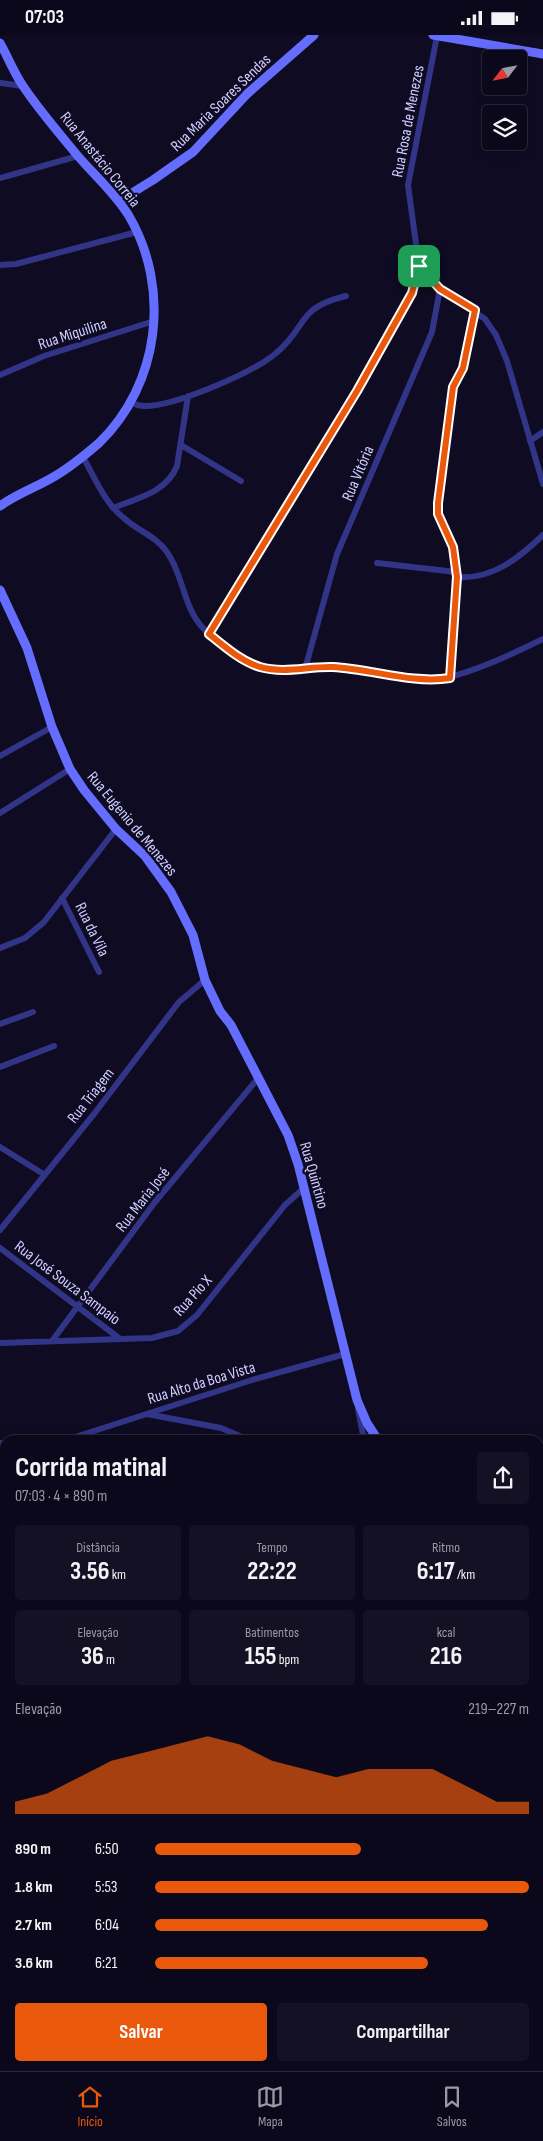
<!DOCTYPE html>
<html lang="pt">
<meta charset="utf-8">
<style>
:root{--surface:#0a081a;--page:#131123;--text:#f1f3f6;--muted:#999aa2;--line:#2a2939;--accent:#ea580c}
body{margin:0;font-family:"Sofia Sans Condensed",sans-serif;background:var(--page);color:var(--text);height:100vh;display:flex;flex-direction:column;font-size:19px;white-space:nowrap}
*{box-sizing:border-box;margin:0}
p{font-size:16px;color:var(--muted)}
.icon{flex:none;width:28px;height:28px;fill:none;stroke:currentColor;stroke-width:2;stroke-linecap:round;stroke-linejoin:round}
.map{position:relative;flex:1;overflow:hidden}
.side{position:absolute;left:0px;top:1400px;width:544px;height:636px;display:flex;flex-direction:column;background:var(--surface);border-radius:15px 15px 0 0;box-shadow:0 2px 12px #0003,0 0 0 1px var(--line)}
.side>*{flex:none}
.needle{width:32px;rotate:238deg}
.controls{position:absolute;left:482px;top:15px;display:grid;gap:10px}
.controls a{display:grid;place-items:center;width:45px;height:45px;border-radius:5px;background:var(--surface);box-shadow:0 2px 12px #0003,0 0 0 1px var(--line);font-size:25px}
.pin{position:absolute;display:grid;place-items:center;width:42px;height:42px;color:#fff;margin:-21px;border-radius:10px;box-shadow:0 2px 8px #0006}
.round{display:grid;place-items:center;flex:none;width:52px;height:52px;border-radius:5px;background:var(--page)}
.overview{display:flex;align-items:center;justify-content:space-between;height:85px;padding:0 15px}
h1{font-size:28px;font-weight:700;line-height:38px}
.metrics{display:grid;grid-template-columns:repeat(3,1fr);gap:8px;height:85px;padding:5px 15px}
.metrics div{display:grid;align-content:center;border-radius:5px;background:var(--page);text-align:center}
.metrics b{font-size:25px;font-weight:700}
.metrics small{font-size:14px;font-weight:400}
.metrics p{font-size:14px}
.chart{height:140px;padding:10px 15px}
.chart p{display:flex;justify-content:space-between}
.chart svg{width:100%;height:90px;margin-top:5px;fill:var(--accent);opacity:.7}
.action{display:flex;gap:10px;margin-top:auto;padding:10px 15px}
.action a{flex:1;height:58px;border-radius:5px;background:var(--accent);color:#fff;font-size:20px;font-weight:700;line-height:58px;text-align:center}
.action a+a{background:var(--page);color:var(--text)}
ul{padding:0 15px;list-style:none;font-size:16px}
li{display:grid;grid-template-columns:80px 60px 1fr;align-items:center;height:38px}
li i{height:12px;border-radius:6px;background:var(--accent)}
.status{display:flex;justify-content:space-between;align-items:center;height:35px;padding:0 25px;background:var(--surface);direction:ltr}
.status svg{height:14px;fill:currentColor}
.menu{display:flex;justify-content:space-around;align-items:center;height:70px;border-top:1px solid var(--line);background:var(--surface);font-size:14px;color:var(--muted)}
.menu a{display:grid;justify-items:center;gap:2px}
.menu .on{color:var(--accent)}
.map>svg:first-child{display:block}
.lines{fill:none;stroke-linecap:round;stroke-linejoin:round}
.minor{stroke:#323587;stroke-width:6}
.tertiary{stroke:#323587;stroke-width:9}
.secondary{stroke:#656dff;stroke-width:9}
.primary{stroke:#b355ff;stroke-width:10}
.route-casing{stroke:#fff;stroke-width:10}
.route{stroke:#ea580c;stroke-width:6}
.labels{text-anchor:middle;stroke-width:5;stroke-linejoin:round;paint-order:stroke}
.street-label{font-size:16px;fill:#d0ceff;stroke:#0e0b23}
</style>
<div class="status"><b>07:03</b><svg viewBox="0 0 49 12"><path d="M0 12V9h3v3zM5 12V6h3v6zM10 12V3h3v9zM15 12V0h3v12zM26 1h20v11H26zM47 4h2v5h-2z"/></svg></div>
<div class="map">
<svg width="543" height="2036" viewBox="0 0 543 2036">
<rect width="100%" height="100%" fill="#0e0b23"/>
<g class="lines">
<!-- minor -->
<path class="minor" d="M0,48L23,51
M0,143L78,121
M0,230L16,229L137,197
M419,231L440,254L485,284L496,300L507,326L543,449
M0,340L44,321L154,286
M129,367C134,369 139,371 144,371C173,372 252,338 275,319C308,293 295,273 346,261
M530,406L543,397
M181,410L241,446
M83,422C95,443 105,469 125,484C138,496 156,501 167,517C183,539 183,571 202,592C224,617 257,637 291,635C307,635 321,631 337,632C370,636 402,643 435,645C467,640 513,619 543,604
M113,473C137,463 166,458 177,431L188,361
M377,528L456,537
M457,542C492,545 519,523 543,500
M209,599L357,356L412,258L419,231L408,150L437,1
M305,634L337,519L432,297L440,254
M450,643L457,542L453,511L438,479V468L453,352L463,333L475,275
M0,721L52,692
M0,778L70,734
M62,863L99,937
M0,913L25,903L44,887L116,794
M0,989L33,977
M0,1032L54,1011
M0,1112L45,1140
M0,1195L94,1079L179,967L205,945
M0,1213L119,1303
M52,1306L155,1167L259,1042
M0,1308L152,1303L178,1296L197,1280L285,1170L304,1153
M358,1374L364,1405
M147,1379L221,1393L249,1405
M66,1405L252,1345L345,1319
M0,1408H5
M539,1423L543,1417
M0,1496L5,1503
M0,1576L5,1570
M539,1587L543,1582
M0,1642H5
M0,1749H5
M539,1750L543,1745
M0,1927L5,1932"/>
<!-- tertiary -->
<path class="tertiary" d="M97,2031V2036"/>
<!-- secondary -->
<path class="secondary" d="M433,0L543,19
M0,8C8,22 14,38 23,51C39,75 59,98 77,120C94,140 115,158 129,181C171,253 160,349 99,408C84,421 68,434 50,444C34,453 15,460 0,471
M119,166L153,145L193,117L247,59L314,0
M0,555L27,613L52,692L70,734L84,755L116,794L145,821L171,857L193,900L205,945L220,976L231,990L288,1100L298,1129L357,1365L367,1388L378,1405
M539,1539L543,1543"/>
<!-- primary -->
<path class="primary" d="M539,1778L543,1775
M0,1980L5,1978"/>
</g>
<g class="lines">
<defs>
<path id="route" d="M419,231L440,254L475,275L463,333L453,352L438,468V479L453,512L457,542L450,643C412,649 372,634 333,632C308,631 285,639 260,632C241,626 225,612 209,599L357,356L412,258Z"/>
</defs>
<!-- route casing -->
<use href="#route" class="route-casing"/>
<!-- route -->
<use href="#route" class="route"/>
</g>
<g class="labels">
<!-- street labels -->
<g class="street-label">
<text transform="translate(220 67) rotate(-44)" y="6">Rua Maria Soares Sendas</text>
<text transform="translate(407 86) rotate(-79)" y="6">Rua Rosa de Menezes</text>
<text transform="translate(101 124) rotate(51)" y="6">Rua Anastácio Correia</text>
<text transform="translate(72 298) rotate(-18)" y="6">Rua Miquilina</text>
<text transform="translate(357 438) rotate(-67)" y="6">Rua Vitória</text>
<text transform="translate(133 788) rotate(50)" y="6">Rua Eugenio de Menezes</text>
<text transform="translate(93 894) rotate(64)" y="6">Rua da Vila</text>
<text transform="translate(90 1060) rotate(-52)" y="6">Rua Triagem</text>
<text transform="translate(315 1140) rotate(74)" y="6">Rua Quintino</text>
<text transform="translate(142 1164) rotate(-52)" y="6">Rua Maria José</text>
<text transform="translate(68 1247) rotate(37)" y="6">Rua José Souza Sampaio</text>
<text transform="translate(192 1260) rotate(-48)" y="6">Rua Pio X</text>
<text transform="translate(201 1347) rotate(-17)" y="6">Rua Alto da Boa Vista</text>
</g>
</g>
</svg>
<div class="controls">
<a><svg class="needle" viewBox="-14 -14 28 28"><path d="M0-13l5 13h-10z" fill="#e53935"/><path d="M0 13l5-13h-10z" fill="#999aa2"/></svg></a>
<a><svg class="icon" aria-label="layers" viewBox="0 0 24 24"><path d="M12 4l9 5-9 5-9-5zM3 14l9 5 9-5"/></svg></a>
</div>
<div class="pin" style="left:419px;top:231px;background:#1e9e55"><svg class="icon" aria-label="arrive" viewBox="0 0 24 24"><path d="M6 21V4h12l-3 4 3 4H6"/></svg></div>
<section class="side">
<div class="overview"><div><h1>Corrida matinal</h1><p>07:03 · 4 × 890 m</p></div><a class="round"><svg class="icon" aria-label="share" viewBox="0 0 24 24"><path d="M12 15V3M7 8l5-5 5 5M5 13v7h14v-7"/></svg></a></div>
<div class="metrics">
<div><p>Distância</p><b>3.56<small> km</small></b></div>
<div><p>Tempo</p><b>22:22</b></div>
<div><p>Ritmo</p><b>6:17<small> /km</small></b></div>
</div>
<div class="metrics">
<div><p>Elevação</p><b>36<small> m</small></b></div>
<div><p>Batimentos</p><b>155<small> bpm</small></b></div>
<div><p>kcal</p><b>216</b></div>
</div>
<div class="chart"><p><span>Elevação</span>219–227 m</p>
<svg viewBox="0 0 160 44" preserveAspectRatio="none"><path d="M0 44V38L10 34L20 26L30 18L40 14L50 10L60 6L70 10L80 18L90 22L100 26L110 22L120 22L130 22L140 30L150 38L160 38V44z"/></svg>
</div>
<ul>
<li><b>890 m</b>6:50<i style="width:55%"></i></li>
<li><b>1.8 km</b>5:53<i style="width:100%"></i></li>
<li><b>2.7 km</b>6:04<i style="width:89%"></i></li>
<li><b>3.6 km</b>6:21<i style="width:73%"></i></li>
</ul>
<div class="action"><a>Salvar</a><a>Compartilhar</a></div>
</section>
</div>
<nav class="menu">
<a class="on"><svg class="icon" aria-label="home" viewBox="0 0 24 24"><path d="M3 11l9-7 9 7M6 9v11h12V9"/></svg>Início</a>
<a><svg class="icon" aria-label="map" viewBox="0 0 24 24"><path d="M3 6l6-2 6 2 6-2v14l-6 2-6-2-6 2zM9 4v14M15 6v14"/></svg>Mapa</a>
<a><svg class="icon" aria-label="saved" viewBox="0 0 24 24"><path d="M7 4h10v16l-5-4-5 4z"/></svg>Salvos</a>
</nav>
